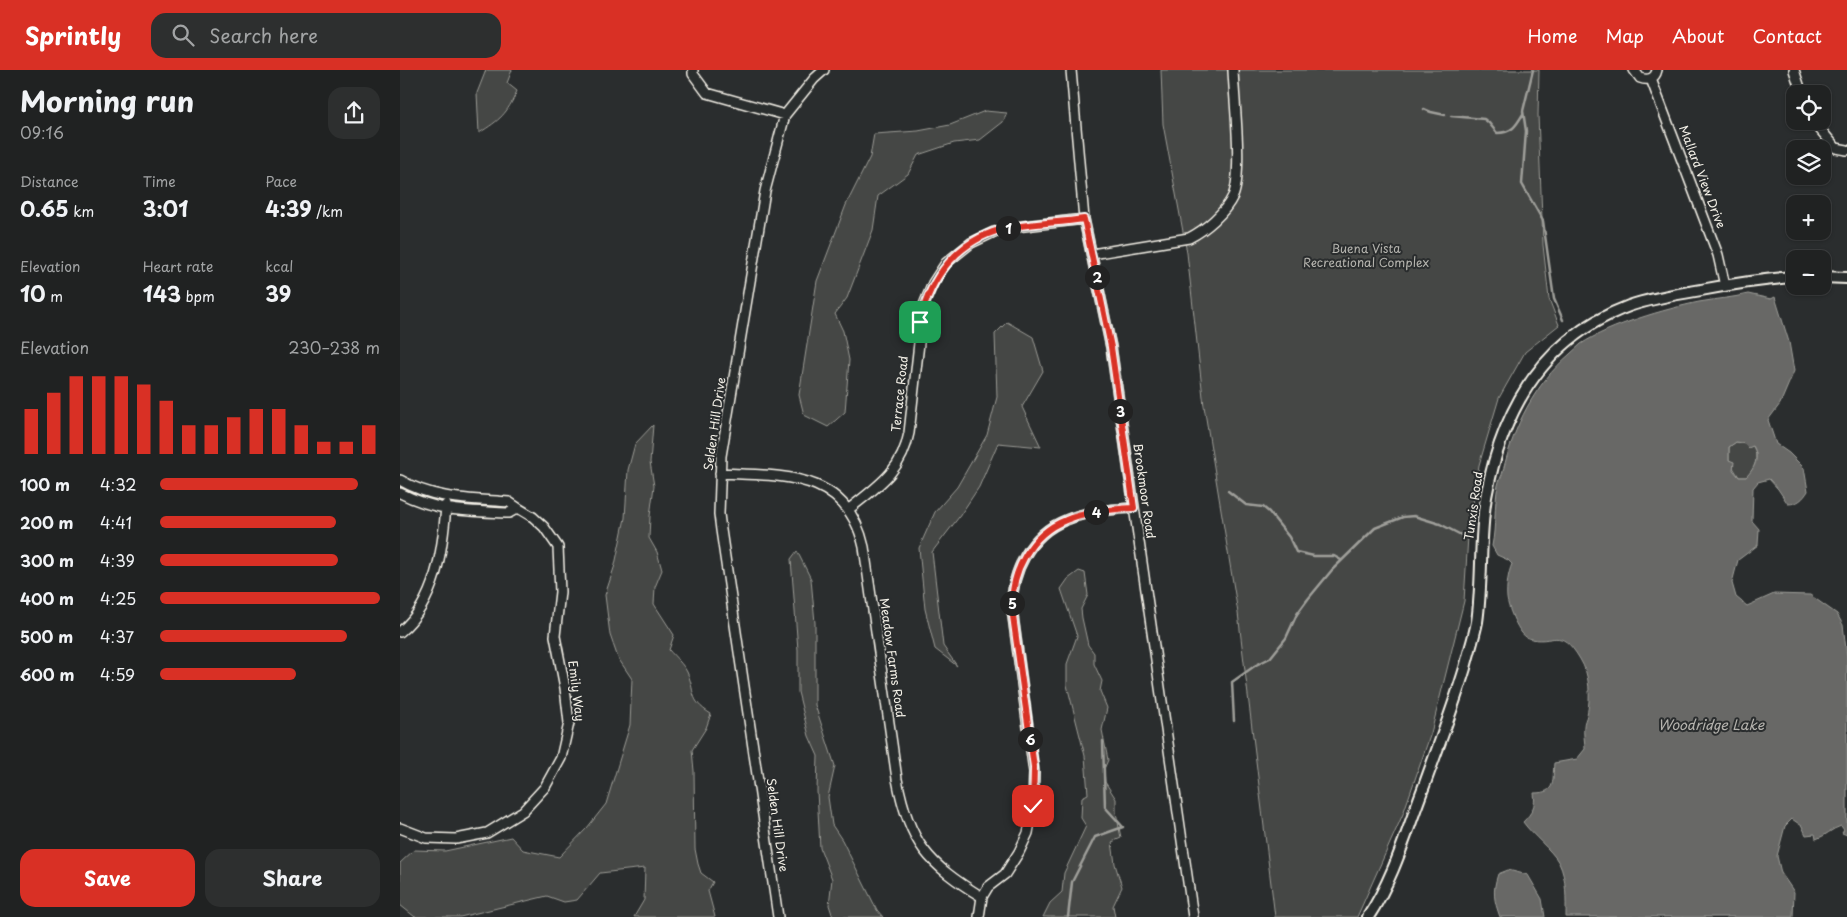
<!DOCTYPE html>
<meta charset="utf-8">
<style>
:root{--surface:#202222;--page:#2d2f2f;--text:#f1f3f6;--muted:#a2a4a5;--line:#3d3f40;--accent:#d93025}
body{margin:0;font-family:"Playpen Sans",sans-serif;background:var(--page);color:var(--text);height:100vh;display:flex;flex-direction:column;font-size:19px;white-space:nowrap}
*{box-sizing:border-box;margin:0}
p{font-size:16px;color:var(--muted)}
.icon{flex:none;width:28px;height:28px;fill:none;stroke:currentColor;stroke-width:2;stroke-linecap:round;stroke-linejoin:round}
.map{position:relative;flex:1;overflow:hidden}
.details{display:flex;flex-direction:column;background:var(--surface);width:400px}
.details>*{flex:none}
.controls{position:absolute;left:1386px;top:15px;display:grid;gap:10px}
.controls a{display:grid;place-items:center;width:45px;height:45px;border-radius:10px;background:var(--surface);box-shadow:0 1px 4px #0004,0 0 0 1px var(--line);font-size:25px}
.pin{position:absolute;display:grid;place-items:center;width:42px;height:42px;color:#fff;margin:-21px;border-radius:10px;box-shadow:0 2px 8px #0006}
.km{position:absolute;width:25px;height:25px;margin:-12px;border-radius:50%;background:#222;color:#fff;font-size:14px;line-height:25px;text-align:center}
.round{display:grid;place-items:center;flex:none;width:52px;height:52px;border-radius:15px;background:var(--page)}
.overview{display:flex;align-items:center;justify-content:space-between;height:85px;padding:0 20px}
h1{font-size:28px;font-weight:700;line-height:38px}
.stats{display:grid;grid-template-columns:repeat(3,1fr);gap:8px;height:85px;padding:5px 20px}
.stats div{display:grid;align-content:center}
.stats b{font-size:21px;font-weight:700}
.stats small{font-size:14px;font-weight:400}
.stats p{font-size:14px}
.chart{height:140px;padding:10px 20px}
.chart p{display:flex;justify-content:space-between}
.chart svg{width:100%;height:90px;margin-top:5px;stroke:var(--accent);stroke-width:6}
.button{display:flex;gap:10px;margin-top:auto;padding:10px 20px}
.button a{flex:1;height:58px;border-radius:15px;background:var(--accent);color:#fff;font-size:20px;font-weight:700;line-height:58px;text-align:center}
.button a+a{background:var(--page);color:var(--text)}
ul{padding:0 20px;list-style:none;font-size:16px}
li{display:grid;grid-template-columns:80px 60px 1fr;align-items:center;height:38px}
li i{height:12px;border-radius:6px;background:var(--accent)}
header{display:flex;align-items:center;gap:30px;box-sizing:border-box;height:70px;padding:0 25px;background:var(--accent);color:#fff}
header strong{font-size:24px}
nav{display:flex;gap:28px;margin-inline-start:auto;font-size:18px}
.search{width:350px;height:45px;background:var(--page);display:flex;align-items:center;gap:12px;box-sizing:border-box;padding:0 18px;border-radius:15px;color:var(--muted);font-size:19px}
main{display:flex;flex:1;min-height:0}
.map>svg:first-child{display:block}
.green{fill:#444645;stroke:#9c9c96}
.water{fill:#676866;stroke:#9f9f9a;fill-rule:evenodd}
.lines{fill:none;stroke-linecap:round;stroke-linejoin:round}
.stream{stroke:#9f9f9a;stroke-width:2.5}
.minor-casing{stroke:#f4f1e8;stroke-width:12}
.tertiary-casing{stroke:#f4f1e8;stroke-width:14}
.minor{stroke:#2a2d2e;stroke-width:9}
.tertiary{stroke:#2a2d2e;stroke-width:10}
.route-casing{stroke:#fff;stroke-width:10}
.route{stroke:#d93025;stroke-width:6}
.labels{text-anchor:middle;stroke-width:4;stroke-linejoin:round;paint-order:stroke}
.street-label{font-size:12px;fill:#f4f1e8;stroke:#2a2d2e}
.park-label{font-size:12px;fill:#b6b5af;stroke:#2a2d2e}
.water-label{font-size:14px;font-style:italic;fill:#b5b3ae;stroke:#2a2d2e}
</style>
<header>
<strong>Sprintly</strong>
<div class="search"><svg class="icon" aria-label="search" viewBox="0 0 24 24"><circle cx="10" cy="10" r="6"/><path d="M15 15l6 6"/></svg>Search here</div>
<nav><a>Home</a><a>Map</a><a>About</a><a>Contact</a></nav>
</header>
<main>
<section class="details">
<div class="overview"><div><h1>Morning run</h1><p>09:16</p></div><a class="round"><svg class="icon" aria-label="share" viewBox="0 0 24 24"><path d="M12 15V3M7 8l5-5 5 5M5 13v7h14v-7"/></svg></a></div>
<div class="stats">
<div><p>Distance</p><b>0.65<small> km</small></b></div>
<div><p>Time</p><b>3:01</b></div>
<div><p>Pace</p><b>4:39<small> /km</small></b></div>
</div>
<div class="stats">
<div><p>Elevation</p><b>10<small> m</small></b></div>
<div><p>Heart rate</p><b>143<small> bpm</small></b></div>
<div><p>kcal</p><b>39</b></div>
</div>
<div class="chart"><p><span>Elevation</span>230–238 m</p>
<svg viewBox="0 0 160 44" preserveAspectRatio="none"><path d="M5 44V22M15 44V14M25 44V6M35 44V6M45 44V6M55 44V10M65 44V18M75 44V30M85 44V30M95 44V26M105 44V22M115 44V22M125 44V30M135 44V38M145 44V38M155 44V30"/></svg>
</div>
<ul>
<li><b>100 m</b>4:32<i style="width:90%"></i></li>
<li><b>200 m</b>4:41<i style="width:80%"></i></li>
<li><b>300 m</b>4:39<i style="width:81%"></i></li>
<li><b>400 m</b>4:25<i style="width:100%"></i></li>
<li><b>500 m</b>4:37<i style="width:85%"></i></li>
<li><b>600 m</b>4:59<i style="width:62%"></i></li>
</ul>
<div class="button"><a>Save</a><a>Share</a></div>
</section>
<div class="map">
<svg width="1447" height="847" viewBox="0 0 1447 847">
<rect width="100%" height="100%" fill="#2a2d2e"/>
<filter id="ink" filterUnits="userSpaceOnUse"><feTurbulence type="fractalNoise" baseFrequency=".02" numOctaves="2"/><feDisplacementMap in="SourceGraphic" scale="10" xChannelSelector="R" yChannelSelector="G"/><feConvolveMatrix kernelMatrix="1 2 1 2 8 2 1 2 1" color-interpolation-filters="sRGB"/></filter>
<g filter="url(#ink)">
<!-- green -->
<path class="green" d="M86,0H112L107,13L117,21C107,44 100,50 79,63L77,23Z
M761,0H1139L1138,45L1143,175L1149,229L1159,255L1125,282L1099,328L1079,395L1068,466L1064,531L1031,663L1003,744L957,847H875L838,543L804,336L787,183L763,54Z
M585,41L607,43L603,52L580,70L554,73L518,85L508,104L478,126L473,160L447,228L435,244L443,261L449,290L445,342L428,357L404,345L399,325L417,211L446,135L470,87L474,64L518,61L550,55Z
M607,252L633,267L643,301L622,337L641,377L598,373L579,417L559,447L532,482L543,576L557,596L535,579L525,539L519,478L535,442L557,417L587,365L597,327L595,264Z
M253,355L250,392L254,416L250,446L249,468L257,482L262,500L255,517L254,534L274,565L269,580C275,587 283,594 287,602C296,622 288,630 311,644L306,658L292,680L294,701L295,779L298,794L301,803L313,812L308,821L315,847H234L244,830L245,798L200,803L177,830L164,832L147,826L60,847H15L0,835V793L14,780L45,781L111,767L123,780L159,787L187,758L206,734L230,655L232,609L218,588L210,565L205,525L215,495L225,448L228,400L235,374Z
M1336,372L1353,376C1359,388 1355,398 1347,407H1339L1329,391V377Z
M397,481L411,509L415,553V635L435,696L428,727L432,755L442,770L477,840L483,847H433L429,835L432,809L420,778L417,721L418,686L409,666L398,622V580L391,489Z
M679,501L685,503L688,525L681,539L682,548L688,575L694,583V594L702,611L700,621L707,638L702,660L708,690L704,699L705,712L716,729V742L721,768L712,772L715,794L722,817L713,836L715,847H643L650,833L662,822L664,803L686,756L681,748L682,727L688,724L685,686L667,615V594L677,566L661,519L668,509Z"/>
<!-- water -->
<path class="water" d="M1348,224L1371,229L1375,227L1389,272L1394,301L1380,334L1368,350L1376,374L1389,383L1404,398L1408,421C1403,429 1398,434 1388,434L1378,419L1369,409L1358,412L1353,418L1352,451L1359,459L1358,475L1338,490L1332,513L1336,527L1347,536L1374,524L1410,525L1437,544L1443,555L1447,587V765L1442,763L1444,760L1441,756C1431,759 1426,766 1416,769L1415,764L1406,765L1402,756L1392,749L1385,756L1377,786L1381,803L1394,822L1393,847H1166C1166,830 1167,809 1159,793C1152,780 1132,765 1123,752C1132,743 1136,736 1134,723C1157,723 1152,711 1154,693L1177,689L1185,679C1185,672 1183,663 1184,656C1184,652 1186,649 1187,645C1191,627 1190,605 1180,589C1159,554 1154,576 1128,568C1119,565 1108,538 1107,528C1106,518 1108,503 1112,494L1108,490L1097,485L1092,476C1096,456 1094,436 1098,415C1099,410 1102,406 1103,401C1114,356 1134,315 1170,284C1174,281 1177,277 1181,274C1210,255 1265,239 1299,232C1316,229 1332,228 1348,224ZM1336,372L1343,373L1348,378L1353,376C1360,387 1355,398 1346,407H1339L1333,400L1334,392L1329,390V377Z
M1108,800L1128,805L1142,829L1145,847H1100C1094,830 1092,822 1098,804Z"/>
<g class="lines">
<!-- stream -->
<path class="stream" d="M1133,0L1123,41L1126,61L1122,114L1143,151L1154,229L1163,250
M1024,39L1031,42L1045,45
M1051,46L1084,49L1089,53L1097,63C1112,63 1116,56 1123,44
M828,421L846,435L863,437L869,442L889,467L896,482L914,486H934L941,490
M834,651L832,612L856,595L870,588L886,568L897,544L908,529L932,500L975,458L1003,447L1014,446L1040,454L1065,467
M668,847L672,812L695,767L723,757L705,737L703,671"/>
<defs>
<path id="minor" d="M293,0V4L307,23L385,45
M671,0L684,149L711,277L793,847
M1234,0L1240,8C1248,11 1255,9 1257,0
M1394,0L1402,24
M1251,9L1318,185L1325,216
M1413,51L1436,78L1447,80
M692,184L789,168C805,160 825,143 833,126C843,103 834,28 833,0
M320,403C383,406 447,401 464,477L497,709C509,773 528,794 582,827L579,847
M0,410C34,430 71,429 109,432L118,438L109,443C68,441 38,442 0,423
M449,439C478,416 502,401 509,363L523,237L533,213L546,193L571,173L594,162L616,157L684,149
M0,562C36,532 43,479 46,435
M0,758L26,768L56,769L87,763L123,741L145,717L161,688L169,653L165,618L155,566L160,522L158,477L144,457L133,447L118,438
M582,827L588,817L605,804L619,782L628,763L633,736L634,702L612,539C611,502 630,464 666,450C687,441 712,439 734,438
M378,847L321,460L319,444L321,386L365,121L385,45L414,9L424,0"/>
<path id="tertiary" d="M1422,207L1447,208
M968,847C994,808 1007,760 1024,716C1038,677 1053,638 1065,598C1069,582 1074,567 1077,552C1083,510 1079,468 1086,427C1102,340 1143,268 1229,236C1252,228 1277,224 1301,220C1332,214 1363,209 1395,207"/>
</defs>
<!-- minor casing -->
<use href="#minor" class="minor-casing"/>
<!-- tertiary casing -->
<use href="#tertiary" class="tertiary-casing"/>
<!-- minor -->
<use href="#minor" class="minor"/>
<!-- tertiary -->
<use href="#tertiary" class="tertiary"/>
</g>
</g>
<g class="lines" filter="url(#ink)">
<defs>
<path id="route" d="M520,252C530,207 557,171 603,159C630,153 658,153 684,149L711,277L734,438C712,439 687,441 666,450C630,464 611,502 612,539L634,697L633,736"/>
</defs>
<!-- route casing -->
<use href="#route" class="route-casing"/>
<!-- route -->
<use href="#route" class="route"/>
</g>
<g class="labels">
<!-- street labels -->
<g class="street-label">
<text transform="translate(1302 107) rotate(69)" y="4">Mallard View Drive</text>
<text transform="translate(500 324) rotate(-84)" y="4">Terrace Road</text>
<text transform="translate(315 354) rotate(-82)" y="4">Selden Hill Drive</text>
<text transform="translate(744 421) rotate(82)" y="4">Brookmoor Road</text>
<text transform="translate(1074 436) rotate(-82)" y="4">Tunxis Road</text>
<text transform="translate(492 588) rotate(82)" y="4">Meadow Farms Road</text>
<text transform="translate(176 621) rotate(83)" y="4">Emily Way</text>
<text transform="translate(377 755) rotate(82)" y="4">Selden Hill Drive</text>
</g>
<!-- park labels -->
<g class="park-label">
<text x="966" y="183">Buena Vista<tspan x="966" dy="14">Recreational Complex</tspan></text>
</g>
<!-- water labels -->
<g class="water-label">
<text x="1311" y="660">Woodridge Lake</text>
</g>
</g>
</svg>
<div class="controls">
<a><svg class="icon" aria-label="locate" viewBox="0 0 24 24"><circle cx="12" cy="12" r="6"/><path d="M12 2v4M12 18v4M2 12h4M18 12h4"/></svg></a>
<a><svg class="icon" aria-label="layers" viewBox="0 0 24 24"><path d="M12 4l9 5-9 5-9-5zM3 14l9 5 9-5"/></svg></a>
<a>+</a>
<a>−</a>
</div>
<div class="pin" style="left:520px;top:252px;background:#1e9e55"><svg class="icon" aria-label="arrive" viewBox="0 0 24 24"><path d="M6 21V4h12l-3 4 3 4H6"/></svg></div>
<div class="pin" style="left:633px;top:736px;background:#d93025"><svg class="icon" aria-label="check" viewBox="0 0 24 24"><path d="M5 12l5 5 9-10"/></svg></div>
<b class="km" style="left:608px;top:158px">1</b>
<b class="km" style="left:697px;top:207px">2</b>
<b class="km" style="left:720px;top:341px">3</b>
<b class="km" style="left:696px;top:442px">4</b>
<b class="km" style="left:612px;top:533px">5</b>
<b class="km" style="left:630px;top:669px">6</b>
</div>
</main>
